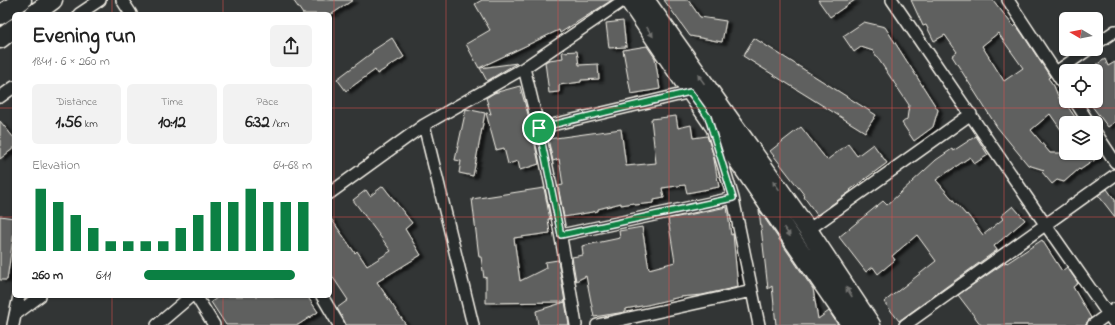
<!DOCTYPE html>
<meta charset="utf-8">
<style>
:root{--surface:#fff;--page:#f2f2f2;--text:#222;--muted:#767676;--accent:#0b8043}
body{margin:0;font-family:"Indie Flower",sans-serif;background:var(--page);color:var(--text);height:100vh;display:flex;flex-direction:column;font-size:15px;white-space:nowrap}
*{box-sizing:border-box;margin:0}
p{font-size:13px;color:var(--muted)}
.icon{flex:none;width:22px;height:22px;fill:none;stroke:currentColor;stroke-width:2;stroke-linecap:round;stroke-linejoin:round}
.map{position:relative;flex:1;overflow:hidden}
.drawer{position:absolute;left:12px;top:12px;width:320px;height:286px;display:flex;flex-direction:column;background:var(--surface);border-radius:6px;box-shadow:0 1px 3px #0004}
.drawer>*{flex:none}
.needle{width:26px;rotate:280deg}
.buttons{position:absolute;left:1059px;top:12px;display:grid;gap:8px}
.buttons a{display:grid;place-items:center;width:44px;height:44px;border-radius:6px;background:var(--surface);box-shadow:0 1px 3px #0004;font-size:20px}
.pin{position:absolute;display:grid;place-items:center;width:34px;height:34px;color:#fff;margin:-17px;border:2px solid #fff;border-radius:50%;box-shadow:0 1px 4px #0007}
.round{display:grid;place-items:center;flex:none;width:42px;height:42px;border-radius:6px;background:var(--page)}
.overview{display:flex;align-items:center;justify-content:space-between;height:68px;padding:0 20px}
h1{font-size:22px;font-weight:700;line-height:30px}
.metrics{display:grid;grid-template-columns:repeat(3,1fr);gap:6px;height:68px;padding:4px 20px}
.metrics div{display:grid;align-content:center;border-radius:6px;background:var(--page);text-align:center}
.metrics b{font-size:17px;font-weight:700}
.metrics small{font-size:11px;font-weight:400}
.metrics p{font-size:11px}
.chart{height:112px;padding:8px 20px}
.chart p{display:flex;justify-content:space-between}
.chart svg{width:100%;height:72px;margin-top:4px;stroke:var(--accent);stroke-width:6}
ul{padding:0 20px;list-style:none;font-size:13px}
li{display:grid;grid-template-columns:64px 48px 1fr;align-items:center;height:30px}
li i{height:10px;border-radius:5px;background:var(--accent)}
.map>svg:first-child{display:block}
.building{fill:#5f605f;stroke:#f4f1e8;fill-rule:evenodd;filter:url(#shadow)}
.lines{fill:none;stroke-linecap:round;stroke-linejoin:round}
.minor-casing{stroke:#f4f1e8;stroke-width:14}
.primary-casing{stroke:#f4f1e8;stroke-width:21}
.minor{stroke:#2a2d2e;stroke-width:11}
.primary{stroke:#2a2d2e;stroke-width:18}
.oneway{fill:#71726f}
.route-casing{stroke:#fff;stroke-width:8}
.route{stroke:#0b8043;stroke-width:5}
.grid{fill:none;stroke:#dc504e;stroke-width:1;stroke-opacity:0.55}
</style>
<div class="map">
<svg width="1115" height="325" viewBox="0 0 1115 325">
<defs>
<filter id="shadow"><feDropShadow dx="4.5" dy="2.5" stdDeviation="1" flood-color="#0009"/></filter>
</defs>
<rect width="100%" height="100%" fill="#323535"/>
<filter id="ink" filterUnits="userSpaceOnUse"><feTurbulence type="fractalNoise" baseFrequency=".025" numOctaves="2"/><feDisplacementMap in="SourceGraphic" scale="8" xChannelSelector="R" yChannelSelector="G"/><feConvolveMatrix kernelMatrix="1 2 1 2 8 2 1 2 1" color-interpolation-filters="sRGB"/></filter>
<g filter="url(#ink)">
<!-- building -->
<path class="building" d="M293,0H353L332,14H303Z
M482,0H612L560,33L559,30L479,68L466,44L490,30L475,4Z
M664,0H688L700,17L726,21L722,42L690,36Z
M818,0H855L830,17Z
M911,0H993L1014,27L1016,25L1023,35L1049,75L1050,77L1048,78L1054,86L1060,101H1064L1079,123H1066V137L1050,114L1031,130L1050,153H1101L1102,155L1080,170L1079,169L1064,182L1057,180L1052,184L1042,172L1044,170L1028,165L997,127L952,56L957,52L945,35L934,41L926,25L923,26ZM998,33L1023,68L1004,81L982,46Z
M623,21L626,47L609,48L606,23Z
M864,22L885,27L938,110L933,127L914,141L902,123L907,119L909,105L873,51L861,47L854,52L843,36Z
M392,38L404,57L377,74L375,70L346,91L337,79L373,52L372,51Z
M754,38L876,115L865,132L743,56Z
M647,46L655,58L660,89L631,94L623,50Z
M577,51L579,65L598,64L599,79L581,80V82L559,85V92L549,93L545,62L549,60L563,58L562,52Z
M1105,59L1108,66L1115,62V122L1108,127L1088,101H1096V65Z
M517,63L487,81L480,68Z
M520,86L531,125L539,164L520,170L518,161L508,164L504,148L496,150L486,113L491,114L486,98L494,93Z
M466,109L485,113L473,176L459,173L461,161L455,160Z
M676,116L678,128L691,125L693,138L707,136L713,154L719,187L687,193L685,185L662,188L664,198L654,200V203L635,205L634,203L621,205V203L598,209V211L564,217L558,186L563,185L559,159L553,161L548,139L621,129L626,166L656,163L651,119Z
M0,121L14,138V148L0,159Z
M801,127L827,160L848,144L857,156L873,144L887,163L850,190L851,191L817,215L804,197L805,196L770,151Z
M976,136L988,155L974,164L970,157L936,180L966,215L967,214L983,235L1003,219L1001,216L1013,206L1025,220L994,246L997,250L899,321L884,302L936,261L917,235L892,256L895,260L878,274L873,267L866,272L839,237L883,201L887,205L936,160L952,149L953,151Z
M383,186L412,223L405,229L421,255L377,282L406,325H346L337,308L348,300L330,273V217L355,253L357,251L367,266L391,251L353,200L366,190L370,196Z
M544,188L550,219H548L550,233L514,238L520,281L546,268L545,262L558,260L565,302L486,303V277L484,278L481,257H479L472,199Z
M1107,189L1115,200V217L1098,195Z
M727,207L731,235L733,234L738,287L702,295L680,297L647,305L625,309V312L594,317L586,276L576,281L572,257L583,255L582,246L620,238L619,231L642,227L649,269L675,262L668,219Z
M759,210L813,289L818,319L829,311L838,325H776L772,286L768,289Z
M0,216L14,218V232L7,280H0Z
M1042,240L1062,271L1067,267L1078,283L1073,287L1091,318L1087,322L1086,325H981L958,295L1006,262L1007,263Z
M220,296H307L318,312L298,325H226L211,302Z
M565,302L569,325H538L536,311Z"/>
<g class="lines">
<defs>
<path id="minor" d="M122,0L131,14
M892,0L1045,224L1115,324
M1008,0L1066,88
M79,14L100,0
M1096,44L1115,31
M524,68C546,153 562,238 576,325
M1056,72L1089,49
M0,97L14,87
M1075,101L1089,123
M424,125L473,325
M539,128L691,92
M713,131L733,198L759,325
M1096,133L1115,162
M330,193L424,125L524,68L624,0
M808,230L971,114
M561,235L733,198
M196,296L214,325
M322,296L339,325
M16,314L40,296
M13,325L19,296
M157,325L191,296
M597,325L752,291
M905,325L1115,175
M1093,325L1115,309"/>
<path id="primary" d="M629,0L691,92L851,325
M645,0L808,230L871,325
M34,14L53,0
M0,15L22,0
M0,39L14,28"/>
</defs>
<!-- minor casing -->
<use href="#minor" class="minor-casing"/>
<!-- primary casing -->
<use href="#primary" class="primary-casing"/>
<!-- minor -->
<use href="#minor" class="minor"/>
<!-- primary -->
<use href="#primary" class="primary"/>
</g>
<!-- one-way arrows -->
<defs><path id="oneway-solid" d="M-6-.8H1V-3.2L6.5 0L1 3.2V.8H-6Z"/></defs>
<g class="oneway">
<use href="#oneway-solid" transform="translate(650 32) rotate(56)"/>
<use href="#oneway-solid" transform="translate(701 79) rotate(-125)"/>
<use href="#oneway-solid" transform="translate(776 185) rotate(-125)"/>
<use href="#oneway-solid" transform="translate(787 232) rotate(55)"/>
<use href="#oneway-solid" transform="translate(849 292) rotate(-123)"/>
</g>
</g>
<g class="lines" filter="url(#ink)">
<defs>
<path id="route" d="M690,92L708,117L733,198L561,235L539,128Z"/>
</defs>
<!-- route casing -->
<use href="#route" class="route-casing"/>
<!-- route -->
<use href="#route" class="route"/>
</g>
<!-- grid -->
<path class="grid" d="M112,0V14M223,0V14M334,0V325M446,0V325M558,0V325M669,0V325M780,0V325M892,0V325M1004,0V325M0,108H14M330,108H1115M0,217H14M330,217H1115M112,296V325M223,296V325"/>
</svg>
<div class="buttons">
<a><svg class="needle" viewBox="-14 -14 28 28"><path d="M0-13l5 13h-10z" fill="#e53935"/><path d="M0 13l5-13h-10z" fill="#767676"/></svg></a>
<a><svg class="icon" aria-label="locate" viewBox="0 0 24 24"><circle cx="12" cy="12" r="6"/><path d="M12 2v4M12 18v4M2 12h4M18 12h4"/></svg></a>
<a><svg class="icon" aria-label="layers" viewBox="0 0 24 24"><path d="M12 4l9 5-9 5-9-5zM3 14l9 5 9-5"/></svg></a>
</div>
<div class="pin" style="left:539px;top:128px;background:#1e9e55"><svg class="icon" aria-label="arrive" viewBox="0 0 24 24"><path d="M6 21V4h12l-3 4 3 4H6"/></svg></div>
<section class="drawer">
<div class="overview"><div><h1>Evening run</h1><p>18:41 · 6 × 260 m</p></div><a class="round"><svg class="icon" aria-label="share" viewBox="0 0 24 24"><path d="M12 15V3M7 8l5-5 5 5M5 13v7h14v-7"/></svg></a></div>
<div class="metrics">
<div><p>Distance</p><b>1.56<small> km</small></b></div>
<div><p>Time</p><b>10:12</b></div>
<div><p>Pace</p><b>6:32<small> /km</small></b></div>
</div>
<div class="chart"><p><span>Elevation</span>64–68 m</p>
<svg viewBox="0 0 160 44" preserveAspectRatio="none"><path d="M5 44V6M15 44V14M25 44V22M35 44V30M45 44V38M55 44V38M65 44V38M75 44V38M85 44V30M95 44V22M105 44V14M115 44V14M125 44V6M135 44V14M145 44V14M155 44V14"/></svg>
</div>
<ul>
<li><b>260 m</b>6:11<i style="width:90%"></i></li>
</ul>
</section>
</div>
